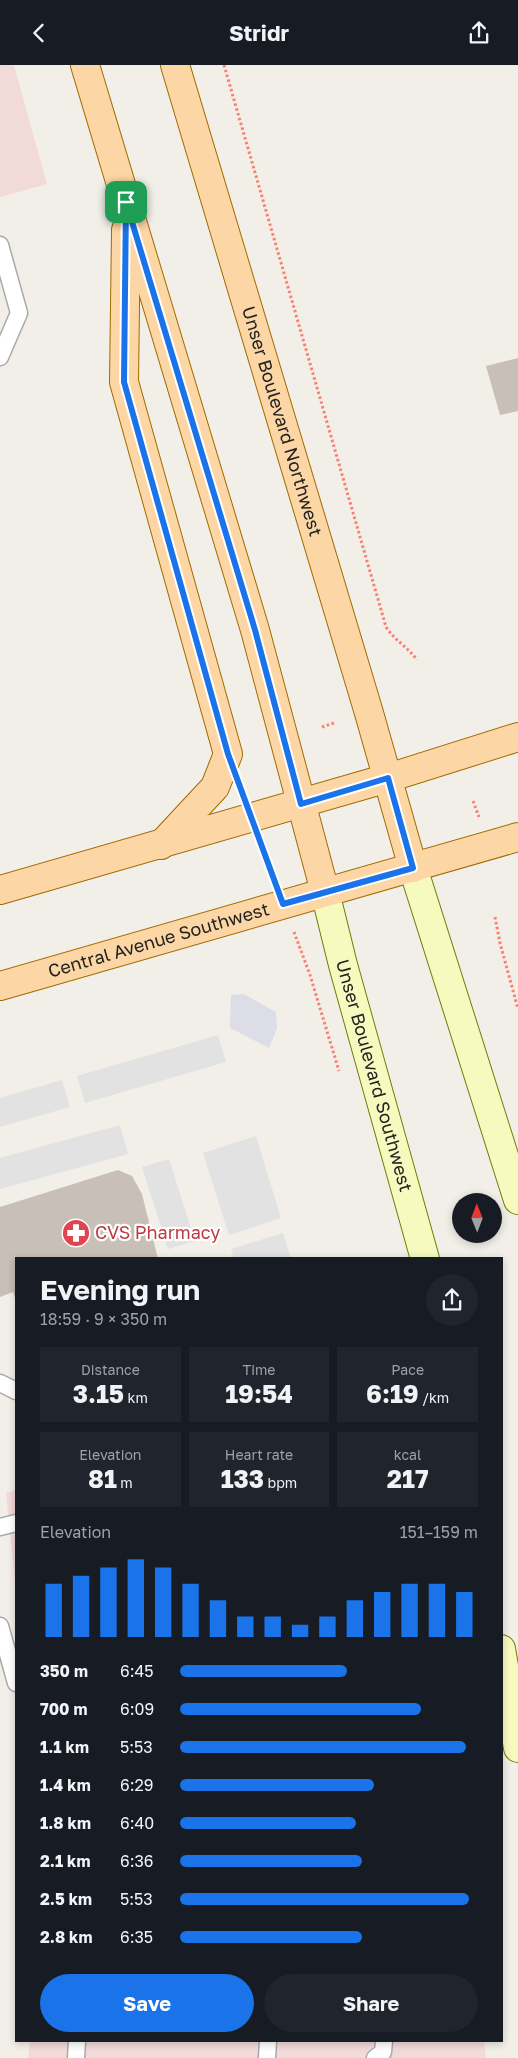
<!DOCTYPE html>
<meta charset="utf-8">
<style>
:root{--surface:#171b24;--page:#20242c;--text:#f1f3f6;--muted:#9ea1a6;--accent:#1a73e8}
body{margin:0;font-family:"Golos Text",sans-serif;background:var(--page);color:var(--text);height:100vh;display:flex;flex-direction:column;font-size:19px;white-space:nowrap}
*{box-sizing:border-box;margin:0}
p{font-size:16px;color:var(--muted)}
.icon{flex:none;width:28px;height:28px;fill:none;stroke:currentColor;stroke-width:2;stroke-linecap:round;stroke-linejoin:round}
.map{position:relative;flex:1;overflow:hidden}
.sheet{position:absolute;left:15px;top:1192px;width:488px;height:785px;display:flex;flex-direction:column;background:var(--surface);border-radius:0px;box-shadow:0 2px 8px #0003}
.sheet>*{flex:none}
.needle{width:32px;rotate:359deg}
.buttons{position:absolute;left:452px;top:1128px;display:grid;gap:10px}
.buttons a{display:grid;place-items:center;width:50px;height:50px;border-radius:50%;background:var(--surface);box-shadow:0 2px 8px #0003;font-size:25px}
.pin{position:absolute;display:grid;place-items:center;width:42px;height:42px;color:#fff;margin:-21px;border-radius:10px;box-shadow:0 2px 8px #0006}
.round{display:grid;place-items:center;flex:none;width:52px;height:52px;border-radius:26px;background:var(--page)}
.head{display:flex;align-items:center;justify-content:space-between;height:85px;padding:0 25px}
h1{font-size:28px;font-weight:700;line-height:38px}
.metrics{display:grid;grid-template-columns:repeat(3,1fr);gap:8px;height:85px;padding:5px 25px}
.metrics div{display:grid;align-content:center;border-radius:0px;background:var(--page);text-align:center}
.metrics b{font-size:25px;font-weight:700}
.metrics small{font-size:14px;font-weight:400}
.metrics p{font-size:14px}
.chart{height:140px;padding:10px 25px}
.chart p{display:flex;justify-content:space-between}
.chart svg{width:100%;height:90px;margin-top:5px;stroke:var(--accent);stroke-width:6}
.action{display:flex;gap:10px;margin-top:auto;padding:10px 25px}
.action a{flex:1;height:58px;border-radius:30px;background:var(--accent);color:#fff;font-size:20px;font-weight:700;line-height:58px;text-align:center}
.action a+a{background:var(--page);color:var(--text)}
ul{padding:0 25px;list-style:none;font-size:16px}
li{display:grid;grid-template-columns:80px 60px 1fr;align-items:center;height:38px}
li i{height:12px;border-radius:6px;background:var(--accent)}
header{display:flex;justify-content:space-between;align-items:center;height:65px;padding:0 25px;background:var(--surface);font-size:22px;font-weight:700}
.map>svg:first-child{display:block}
.commercial{fill:#f2dad9}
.parking{fill:#e2e2e2}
.plaza{fill:#dddde8}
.building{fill:#c7bfb8}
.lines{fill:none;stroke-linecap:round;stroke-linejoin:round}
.service-casing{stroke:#a9a9a9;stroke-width:19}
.secondary-casing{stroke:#707d05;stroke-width:30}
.primary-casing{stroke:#a06b00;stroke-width:30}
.path{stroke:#fa8072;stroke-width:3;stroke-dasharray:2.5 2.5;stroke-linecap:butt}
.service{stroke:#fff;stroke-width:16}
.secondary{stroke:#f7fabf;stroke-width:28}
.primary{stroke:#fcd6a4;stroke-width:28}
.route-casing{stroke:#fff;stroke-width:10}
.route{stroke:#1a73e8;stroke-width:6}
.labels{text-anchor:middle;stroke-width:4.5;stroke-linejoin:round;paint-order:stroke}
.street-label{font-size:18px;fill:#222;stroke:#fff}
.health-label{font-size:18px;fill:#be3a42;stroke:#fff;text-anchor:start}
</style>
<header><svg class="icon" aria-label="back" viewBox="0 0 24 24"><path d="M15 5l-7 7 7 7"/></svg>Stridr<svg class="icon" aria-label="share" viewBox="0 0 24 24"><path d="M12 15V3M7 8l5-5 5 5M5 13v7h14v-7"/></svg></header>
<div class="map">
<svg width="518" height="1993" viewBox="0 0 518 1993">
<rect width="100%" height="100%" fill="#f2efe9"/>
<!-- commercial -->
<path class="commercial" d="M0,0H14L47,119L0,132Z
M16,1425V1527L6,1428Z
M30,1976H484L486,1993H28Z"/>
<!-- parking -->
<path class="parking" d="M218,970L226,997L85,1038L77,1011Z
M62,1015L70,1042L0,1062V1033Z
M120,1060L128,1089L0,1124V1093Z
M256,1071L281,1153L229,1170L203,1088Z
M169,1094L195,1176L168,1184L142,1102Z
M283,1168L291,1194H234L231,1184Z"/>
<!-- plaza -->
<path class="plaza" d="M244,929L276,947L277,963L269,983L230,963L231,930Z"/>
<!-- building -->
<path class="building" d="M518,293V346L500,350L486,301Z
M118,1105L132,1111L142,1129L158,1194H16V1236L13,1227L0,1232V1142Z"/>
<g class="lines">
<defs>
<path id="service" d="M0,180L19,248L0,292
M0,1318L16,1326
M0,1462L16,1458
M0,1561L16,1618
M76,1993L77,1976
M267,1993L268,1976
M375,1993L383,1987L384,1976"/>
<g id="secondary">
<path d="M413,803L518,1135"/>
<path id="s1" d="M325,827L343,900L425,1194"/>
<path d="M501,1584L518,1683"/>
</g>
<g id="primary">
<path d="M85,0L255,565L325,827"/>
<path id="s2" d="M175,0L369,648L413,803"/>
<path d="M126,165L124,317L228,689L215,722L161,780"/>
<path d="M0,825L388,713L518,672"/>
<path id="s3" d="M0,921L518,772"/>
</g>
</defs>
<!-- service casing -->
<use href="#service" class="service-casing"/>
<!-- secondary casing -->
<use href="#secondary" class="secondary-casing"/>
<!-- primary casing -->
<use href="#primary" class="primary-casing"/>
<!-- path -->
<path class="path" d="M224,0L386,562C395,576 408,582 417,595
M322,662L334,658
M473,736L479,752
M262,780L273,812
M495,852L500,878L518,944
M294,867L310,910L339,1006"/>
<!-- service -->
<use href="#service" class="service"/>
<!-- secondary -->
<use href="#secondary" class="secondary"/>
<!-- primary -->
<use href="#primary" class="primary"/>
</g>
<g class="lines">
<defs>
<path id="route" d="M126,137L255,565L301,739L388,713L413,803L283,839L228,689L124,317Z"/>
</defs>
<!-- route casing -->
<use href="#route" class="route-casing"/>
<!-- route -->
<use href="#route" class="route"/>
</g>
<!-- icons -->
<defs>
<symbol id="pharmacy-disc" viewBox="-11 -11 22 22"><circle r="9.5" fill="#e0444e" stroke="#fff"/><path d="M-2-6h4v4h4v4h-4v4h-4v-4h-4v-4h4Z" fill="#fff"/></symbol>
</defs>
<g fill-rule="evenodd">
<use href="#pharmacy-disc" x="60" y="1152" width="32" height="32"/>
</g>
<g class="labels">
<!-- street labels -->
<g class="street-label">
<text dy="6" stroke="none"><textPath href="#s2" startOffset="372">Unser Boulevard Northwest</textPath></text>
<text dy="6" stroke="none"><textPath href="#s3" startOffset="165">Central Avenue Southwest</textPath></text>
<text dy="6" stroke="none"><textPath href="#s1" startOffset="190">Unser Boulevard Southwest</textPath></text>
</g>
<!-- health labels -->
<g class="health-label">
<text x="95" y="1174">CVS Pharmacy</text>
</g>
</g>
</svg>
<div class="buttons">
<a><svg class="needle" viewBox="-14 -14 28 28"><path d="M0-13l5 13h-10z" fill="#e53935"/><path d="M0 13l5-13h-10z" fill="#9ea1a6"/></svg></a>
</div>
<div class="pin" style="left:126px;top:137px;background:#1e9e55"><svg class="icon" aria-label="arrive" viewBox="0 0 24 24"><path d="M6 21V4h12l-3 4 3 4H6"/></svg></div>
<section class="sheet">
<div class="head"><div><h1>Evening run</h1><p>18:59 · 9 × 350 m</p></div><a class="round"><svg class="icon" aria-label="share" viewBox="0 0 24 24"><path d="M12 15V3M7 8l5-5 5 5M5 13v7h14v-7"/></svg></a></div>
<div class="metrics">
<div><p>Distance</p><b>3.15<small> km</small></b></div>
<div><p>Time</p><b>19:54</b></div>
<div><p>Pace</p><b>6:19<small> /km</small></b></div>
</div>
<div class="metrics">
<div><p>Elevation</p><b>81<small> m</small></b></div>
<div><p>Heart rate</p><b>133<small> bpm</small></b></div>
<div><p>kcal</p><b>217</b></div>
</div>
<div class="chart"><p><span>Elevation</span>151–159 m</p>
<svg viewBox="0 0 160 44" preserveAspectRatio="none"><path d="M5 44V18M15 44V14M25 44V10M35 44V6M45 44V10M55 44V18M65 44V26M75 44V34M85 44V34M95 44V38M105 44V34M115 44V26M125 44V22M135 44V18M145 44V18M155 44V22"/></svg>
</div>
<ul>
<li><b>350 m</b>6:45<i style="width:56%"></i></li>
<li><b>700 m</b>6:09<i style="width:81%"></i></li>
<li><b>1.1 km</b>5:53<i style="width:96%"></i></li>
<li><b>1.4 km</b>6:29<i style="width:65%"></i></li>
<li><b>1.8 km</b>6:40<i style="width:59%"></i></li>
<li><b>2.1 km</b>6:36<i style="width:61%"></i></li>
<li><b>2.5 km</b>5:53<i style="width:97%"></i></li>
<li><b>2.8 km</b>6:35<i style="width:61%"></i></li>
</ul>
<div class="action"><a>Save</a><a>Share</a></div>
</section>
</div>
